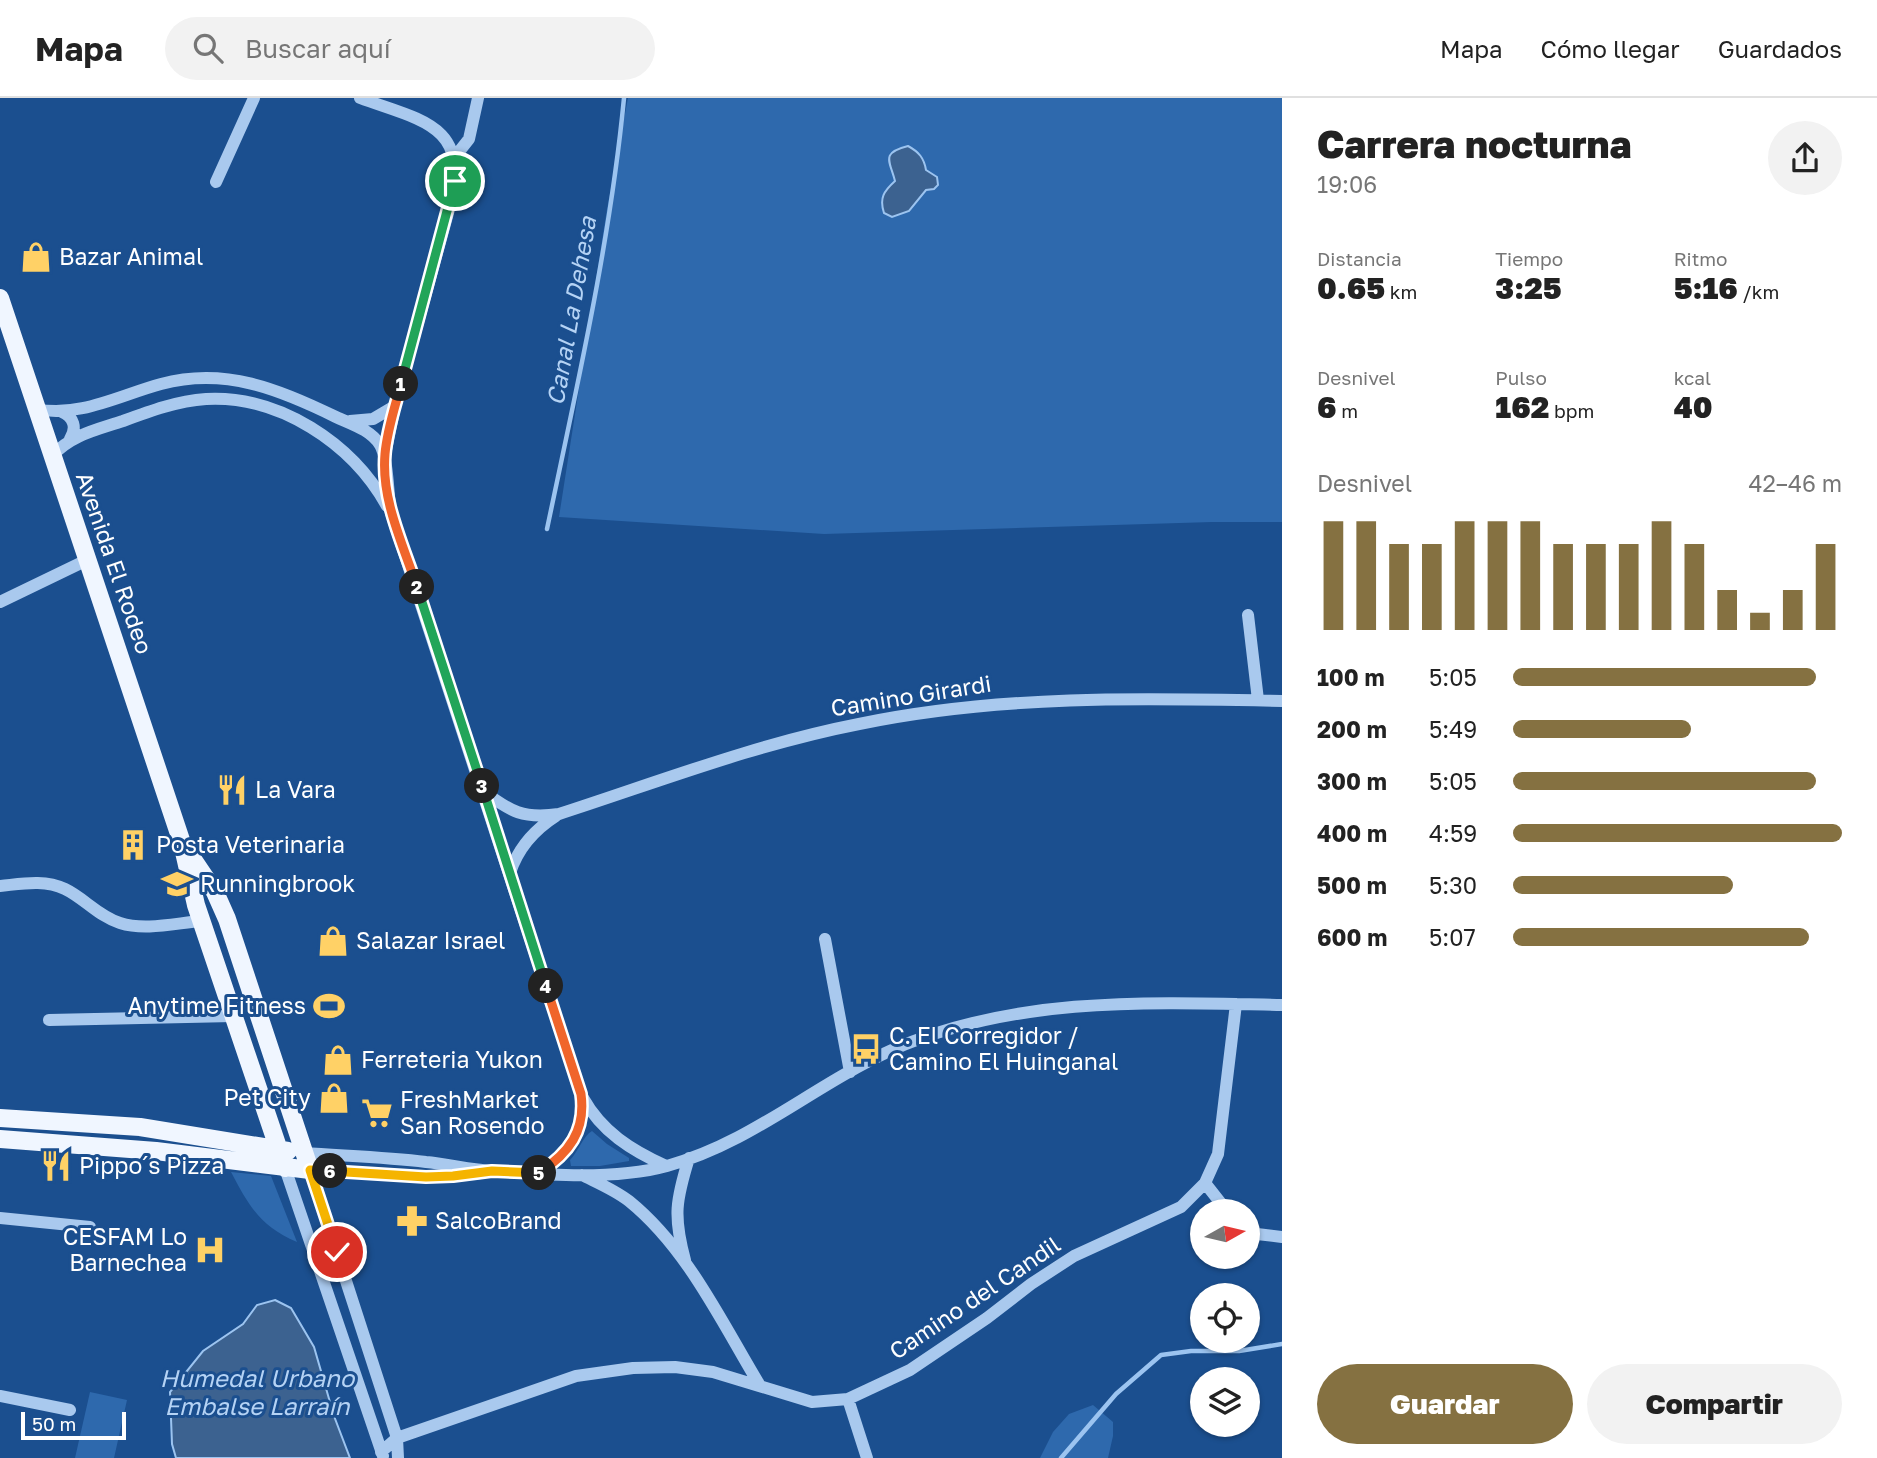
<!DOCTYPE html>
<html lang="es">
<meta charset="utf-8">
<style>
:root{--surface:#fff;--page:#f2f2f2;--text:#222;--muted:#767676;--line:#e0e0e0;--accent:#857141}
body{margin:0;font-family:"Golos Text",sans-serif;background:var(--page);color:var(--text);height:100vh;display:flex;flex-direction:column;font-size:26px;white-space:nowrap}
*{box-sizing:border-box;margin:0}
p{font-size:23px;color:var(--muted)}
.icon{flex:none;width:38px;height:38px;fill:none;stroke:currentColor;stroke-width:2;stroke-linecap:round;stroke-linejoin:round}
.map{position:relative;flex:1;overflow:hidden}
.sheet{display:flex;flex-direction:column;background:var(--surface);width:595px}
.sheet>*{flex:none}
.needle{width:46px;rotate:82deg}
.fabs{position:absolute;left:1190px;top:1101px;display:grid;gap:14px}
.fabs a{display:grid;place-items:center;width:70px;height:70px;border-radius:50%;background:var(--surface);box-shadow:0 2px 5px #0004;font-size:35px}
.scale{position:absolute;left:21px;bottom:18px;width:105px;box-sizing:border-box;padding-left:7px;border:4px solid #fff;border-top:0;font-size:19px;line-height:24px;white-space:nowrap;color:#fff;-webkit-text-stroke:5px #1b4f8f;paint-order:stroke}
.pin{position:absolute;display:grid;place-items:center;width:60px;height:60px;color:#fff;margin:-30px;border:4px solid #fff;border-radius:50%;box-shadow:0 2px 7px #0007}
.km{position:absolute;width:35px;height:35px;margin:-18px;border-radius:50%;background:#222;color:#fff;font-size:19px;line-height:35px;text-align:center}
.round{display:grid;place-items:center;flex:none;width:74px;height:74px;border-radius:37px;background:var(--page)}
.headline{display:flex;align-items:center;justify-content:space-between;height:119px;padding:0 35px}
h1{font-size:38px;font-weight:800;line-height:52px}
.metrics{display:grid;grid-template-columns:repeat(3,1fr);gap:10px;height:119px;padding:7px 35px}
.metrics div{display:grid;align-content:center}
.metrics b{font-size:30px;font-weight:800}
.metrics small{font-size:19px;font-weight:400}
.metrics p{font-size:19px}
.chart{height:196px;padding:14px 35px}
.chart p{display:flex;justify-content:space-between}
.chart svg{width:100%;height:126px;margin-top:7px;stroke:var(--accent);stroke-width:6}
.action{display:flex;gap:14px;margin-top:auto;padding:14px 35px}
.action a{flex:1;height:80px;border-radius:42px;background:var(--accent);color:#fff;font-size:28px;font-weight:800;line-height:80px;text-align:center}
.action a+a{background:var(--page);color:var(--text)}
ul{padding:0 35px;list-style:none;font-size:23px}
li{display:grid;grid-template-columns:112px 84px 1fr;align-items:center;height:52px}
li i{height:18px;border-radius:9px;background:var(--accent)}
header{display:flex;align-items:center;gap:42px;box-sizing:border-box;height:98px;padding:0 35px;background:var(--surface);border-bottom:2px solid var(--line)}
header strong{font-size:33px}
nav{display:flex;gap:38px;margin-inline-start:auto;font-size:24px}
.search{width:490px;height:63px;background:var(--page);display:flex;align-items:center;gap:18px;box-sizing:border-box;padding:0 24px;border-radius:38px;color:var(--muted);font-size:26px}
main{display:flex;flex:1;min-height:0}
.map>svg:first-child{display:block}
.green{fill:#2e69ad}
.water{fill:#3c6290;stroke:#9cc4f0;stroke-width:2}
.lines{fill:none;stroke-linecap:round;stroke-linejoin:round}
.stream{stroke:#9cc4f0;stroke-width:4.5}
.minor{stroke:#a9c9ee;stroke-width:12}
.major{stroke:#f0f6ff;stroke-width:18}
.split-1-casing{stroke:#fff;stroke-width:14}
.split-2-casing{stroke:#fff;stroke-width:14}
.split-3-casing{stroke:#fff;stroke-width:14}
.split-4-casing{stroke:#fff;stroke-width:14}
.split-5-casing{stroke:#fff;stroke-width:14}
.split-6-casing{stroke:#fff;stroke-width:14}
.split-7-casing{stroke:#fff;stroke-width:14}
.split-1{stroke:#22a559;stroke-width:9}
.split-2{stroke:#f0652b;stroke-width:9}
.split-3{stroke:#22a559;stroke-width:9}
.split-4{stroke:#22a559;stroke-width:9}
.split-5{stroke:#f0652b;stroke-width:9}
.split-6{stroke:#f5b400;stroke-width:9}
.split-7{stroke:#f5b400;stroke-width:9}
.labels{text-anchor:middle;stroke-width:6;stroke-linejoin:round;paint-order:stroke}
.poi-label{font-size:23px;fill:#fff;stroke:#1b4f8f;text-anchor:start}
.street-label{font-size:23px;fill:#fff;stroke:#1b4f8f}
.water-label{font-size:24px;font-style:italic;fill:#b5d3f5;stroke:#1b4f8f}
</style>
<header>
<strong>Mapa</strong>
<div class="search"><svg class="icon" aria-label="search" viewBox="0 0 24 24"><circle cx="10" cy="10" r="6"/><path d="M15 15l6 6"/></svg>Buscar aquí</div>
<nav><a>Mapa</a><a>Cómo llegar</a><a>Guardados</a></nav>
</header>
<main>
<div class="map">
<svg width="1282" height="1360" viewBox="0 0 1282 1360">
<rect width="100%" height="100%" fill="#1b4f8f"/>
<!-- green -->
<path class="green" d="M628,0H1282V424H1212L824,436L559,419L607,111Z
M592,1033L607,1046L629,1060V1063L600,1068H571L570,1062C578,1054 583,1038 592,1033Z
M231,1074L271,1078L297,1144C260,1128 249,1108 231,1074Z
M90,1294L127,1302L114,1360H75Z
M1093,1307L1113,1324V1338L1108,1360H1040L1053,1334L1069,1316Z"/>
<!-- water -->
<path class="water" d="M908,48C919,54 924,60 926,72L937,79L938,87L934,91L926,92L909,113L892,119L884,115C879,100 884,93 895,83C890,63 880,55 908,48Z
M275,1202L291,1210L314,1249L334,1318L350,1360H176L172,1346L170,1294L203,1253L243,1226L257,1207Z"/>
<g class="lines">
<!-- stream -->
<path class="stream" d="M547,431C577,288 610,145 624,0
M1061,1360L1116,1296L1161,1257L1191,1253H1239L1282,1246"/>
<!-- minor -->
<path class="minor" d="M360,0C419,22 470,26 451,104L395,308L385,357
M454,60L469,41L478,0
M216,84L254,0
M36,311C79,320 120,297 161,286C225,269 279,291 336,319C351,326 371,332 380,347C388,359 388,399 391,415L581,996C586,1034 569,1055 539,1075
M62,314C74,319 77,330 70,341
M350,323L373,321L395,308
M52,358C71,337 96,332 123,323C150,313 177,303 206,301C279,297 352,345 387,408
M0,504L87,462
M1248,517L1258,602
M483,693C511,714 523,721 559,716C658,684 756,646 859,626C998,597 1141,600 1282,603
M510,775C518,750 534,732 556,718
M0,788C21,786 44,781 65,791C84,800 98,818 120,825C145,833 176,825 202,823
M825,841L850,974
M49,922L233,918
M583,1000C602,1034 631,1052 666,1068
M304,1055C345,1058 385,1059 426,1064C448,1066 471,1072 494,1073C546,1077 616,1082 667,1068C753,1044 813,987 892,952C1014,898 1151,904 1282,907
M285,1070L383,1358
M582,1077C598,1085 615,1092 629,1103C687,1150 721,1223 759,1286
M1205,1085L1227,1113
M0,1120L90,1129
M1248,1133L1257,1136L1282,1139
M685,1162C673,1118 676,1102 689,1060
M0,1298L70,1312
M848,1301L867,1360
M381,1354L397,1340L576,1278L633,1270L675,1269L713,1274L812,1304L848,1301L910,1272L987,1220L1031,1186L1074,1158L1181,1109L1205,1085L1218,1056L1236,906
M398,1360L397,1340L310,1072L427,1079L481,1075"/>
<!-- major -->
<path class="major" d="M0,200L182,745L196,807L285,1070
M0,1020L140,1029L288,1053
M0,1041L156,1053L310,1072L227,821L215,794L186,751"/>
</g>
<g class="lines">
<defs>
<path id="split-1" d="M401,286L455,83"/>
<path id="split-2" d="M401,286C395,309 387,332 385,356C381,402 403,446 417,489"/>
<path id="split-3" d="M417,489L482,688"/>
<path id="split-4" d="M482,688L546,888"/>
<path id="split-5" d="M539,1075C569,1055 586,1033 581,996L546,888"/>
<path id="split-6" d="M330,1073L426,1079L453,1078L492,1073L539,1075"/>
<path id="split-7" d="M330,1073L310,1072L337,1154"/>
</defs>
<!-- split-1 casing -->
<use href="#split-1" class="split-1-casing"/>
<!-- split-2 casing -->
<use href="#split-2" class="split-2-casing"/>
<!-- split-3 casing -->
<use href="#split-3" class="split-3-casing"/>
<!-- split-4 casing -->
<use href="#split-4" class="split-4-casing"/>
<!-- split-5 casing -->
<use href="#split-5" class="split-5-casing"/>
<!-- split-6 casing -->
<use href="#split-6" class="split-6-casing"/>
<!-- split-7 casing -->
<use href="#split-7" class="split-7-casing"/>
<!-- split-1 -->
<use href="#split-1" class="split-1"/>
<!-- split-2 -->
<use href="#split-2" class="split-2"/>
<!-- split-3 -->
<use href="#split-3" class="split-3"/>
<!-- split-4 -->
<use href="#split-4" class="split-4"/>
<!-- split-5 -->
<use href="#split-5" class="split-5"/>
<!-- split-6 -->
<use href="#split-6" class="split-6"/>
<!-- split-7 -->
<use href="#split-7" class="split-7"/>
</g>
<!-- icons -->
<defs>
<symbol id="shop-bare" viewBox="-9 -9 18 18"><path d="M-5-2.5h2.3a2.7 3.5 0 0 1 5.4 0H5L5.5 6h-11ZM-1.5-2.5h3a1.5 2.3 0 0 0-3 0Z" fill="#ffd166" stroke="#1b4f8f" stroke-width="2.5" paint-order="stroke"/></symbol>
<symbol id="restaurant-bare" viewBox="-9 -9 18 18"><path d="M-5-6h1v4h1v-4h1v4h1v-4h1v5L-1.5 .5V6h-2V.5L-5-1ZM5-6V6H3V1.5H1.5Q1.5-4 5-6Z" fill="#ffd166" stroke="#1b4f8f" stroke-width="2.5" paint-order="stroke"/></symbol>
<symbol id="building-bare" viewBox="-9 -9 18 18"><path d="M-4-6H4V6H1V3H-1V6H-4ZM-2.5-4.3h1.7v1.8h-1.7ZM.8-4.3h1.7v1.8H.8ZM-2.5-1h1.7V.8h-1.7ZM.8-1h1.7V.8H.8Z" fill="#ffd166" stroke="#1b4f8f" stroke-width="2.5" paint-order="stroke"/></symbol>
<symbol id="school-bare" viewBox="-9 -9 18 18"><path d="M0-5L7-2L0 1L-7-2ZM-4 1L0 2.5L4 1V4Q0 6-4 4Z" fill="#ffd166" stroke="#1b4f8f" stroke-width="2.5" paint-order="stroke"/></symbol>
<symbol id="stadium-bare" viewBox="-9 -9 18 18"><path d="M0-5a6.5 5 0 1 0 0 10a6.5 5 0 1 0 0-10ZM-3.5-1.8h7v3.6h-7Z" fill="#ffd166" stroke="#1b4f8f" stroke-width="2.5" paint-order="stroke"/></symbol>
<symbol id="bus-bare" viewBox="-9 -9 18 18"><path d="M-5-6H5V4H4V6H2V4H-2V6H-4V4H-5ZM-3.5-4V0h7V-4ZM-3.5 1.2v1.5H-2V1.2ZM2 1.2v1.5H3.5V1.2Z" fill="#ffd166" stroke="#1b4f8f" stroke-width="2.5" paint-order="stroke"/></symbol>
<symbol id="supermarket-bare" viewBox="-9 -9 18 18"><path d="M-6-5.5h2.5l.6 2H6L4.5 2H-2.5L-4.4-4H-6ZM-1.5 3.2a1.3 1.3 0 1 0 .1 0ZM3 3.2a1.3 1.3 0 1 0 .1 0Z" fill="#ffd166" stroke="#1b4f8f" stroke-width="2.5" paint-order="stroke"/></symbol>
<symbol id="pharmacy-bare" viewBox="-9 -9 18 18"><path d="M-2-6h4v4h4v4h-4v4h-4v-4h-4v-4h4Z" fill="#ffd166" stroke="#1b4f8f" stroke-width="2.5" paint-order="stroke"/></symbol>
<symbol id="hospital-bare" viewBox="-9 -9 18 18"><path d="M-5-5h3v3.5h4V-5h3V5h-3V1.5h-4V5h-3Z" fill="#ffd166" stroke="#1b4f8f" stroke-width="2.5" paint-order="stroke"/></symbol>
</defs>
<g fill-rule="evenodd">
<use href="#shop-bare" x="14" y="137" width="44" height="44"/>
<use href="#restaurant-bare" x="210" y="670" width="44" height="44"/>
<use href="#building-bare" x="111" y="725" width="44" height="44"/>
<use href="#school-bare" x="155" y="764" width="44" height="44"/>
<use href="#shop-bare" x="311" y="821" width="44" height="44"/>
<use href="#stadium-bare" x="307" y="886" width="44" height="44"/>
<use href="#bus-bare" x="844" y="929" width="44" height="44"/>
<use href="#shop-bare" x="316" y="940" width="44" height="44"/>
<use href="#shop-bare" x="312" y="978" width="44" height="44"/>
<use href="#supermarket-bare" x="355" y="993" width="44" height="44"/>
<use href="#restaurant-bare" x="34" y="1046" width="44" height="44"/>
<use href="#pharmacy-bare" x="390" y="1101" width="44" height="44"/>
<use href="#hospital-bare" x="188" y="1130" width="44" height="44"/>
</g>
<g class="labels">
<!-- poi labels -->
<g class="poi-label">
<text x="59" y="167">Bazar Animal</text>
<text x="255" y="700">La Vara</text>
<text x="156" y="755">Posta Veterinaria</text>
<text x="200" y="794">Runningbrook</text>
<text x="356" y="851">Salazar Israel</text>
<text x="306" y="916" text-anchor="end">Anytime Fitness</text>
<text x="889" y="946">C. El Corregidor /<tspan x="889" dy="26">Camino El Huinganal</tspan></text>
<text x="361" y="970">Ferreteria Yukon</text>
<text x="311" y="1008" text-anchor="end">Pet City</text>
<text x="400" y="1010">FreshMarket<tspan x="400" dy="26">San Rosendo</tspan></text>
<text x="79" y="1076">Pippo´s Pizza</text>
<text x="435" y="1131">SalcoBrand</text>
<text x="187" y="1147" text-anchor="end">CESFAM Lo<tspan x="187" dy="26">Barnechea</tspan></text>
</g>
<!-- street labels -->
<g class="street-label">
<text transform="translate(114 465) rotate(71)" y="8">Avenida El Rodeo</text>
<text transform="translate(911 598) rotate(-9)" y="8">Camino Girardi</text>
<text transform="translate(975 1200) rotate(-34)" y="8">Camino del Candil</text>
</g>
<!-- water labels -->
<g class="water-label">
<text transform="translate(572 213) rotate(-80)" y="8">Canal La Dehesa</text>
<text x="257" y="1289">Humedal Urbano<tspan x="257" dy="28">Embalse Larraín</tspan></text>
</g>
</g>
</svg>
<div class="fabs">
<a><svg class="needle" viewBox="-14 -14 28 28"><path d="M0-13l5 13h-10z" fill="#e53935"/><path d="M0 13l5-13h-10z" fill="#767676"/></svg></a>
<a><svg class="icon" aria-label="locate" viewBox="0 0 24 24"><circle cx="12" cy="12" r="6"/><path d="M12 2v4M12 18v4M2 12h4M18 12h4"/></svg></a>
<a><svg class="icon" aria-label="layers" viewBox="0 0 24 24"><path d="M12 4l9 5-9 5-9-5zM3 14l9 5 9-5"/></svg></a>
</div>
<div class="scale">50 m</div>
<div class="pin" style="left:455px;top:83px;background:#1e9e55"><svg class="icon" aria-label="arrive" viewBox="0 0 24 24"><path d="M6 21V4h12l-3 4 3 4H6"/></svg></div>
<div class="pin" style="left:337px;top:1154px;background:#d93025"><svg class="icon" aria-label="check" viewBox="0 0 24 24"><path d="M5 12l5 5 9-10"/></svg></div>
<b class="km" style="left:401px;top:286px">1</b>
<b class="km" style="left:417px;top:489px">2</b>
<b class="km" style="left:482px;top:688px">3</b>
<b class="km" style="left:546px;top:888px">4</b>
<b class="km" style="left:539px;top:1075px">5</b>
<b class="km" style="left:330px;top:1073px">6</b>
</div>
<section class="sheet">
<div class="headline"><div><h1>Carrera nocturna</h1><p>19:06</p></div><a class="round"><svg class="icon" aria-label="share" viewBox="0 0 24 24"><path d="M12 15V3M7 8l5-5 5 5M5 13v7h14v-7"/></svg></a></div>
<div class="metrics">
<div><p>Distancia</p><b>0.65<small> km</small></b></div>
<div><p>Tiempo</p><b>3:25</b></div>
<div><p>Ritmo</p><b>5:16<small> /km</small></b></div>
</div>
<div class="metrics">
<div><p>Desnivel</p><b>6<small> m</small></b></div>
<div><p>Pulso</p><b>162<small> bpm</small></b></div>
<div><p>kcal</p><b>40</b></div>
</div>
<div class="chart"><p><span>Desnivel</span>42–46 m</p>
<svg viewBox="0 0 160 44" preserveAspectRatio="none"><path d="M5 44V6M15 44V6M25 44V14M35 44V14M45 44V6M55 44V6M65 44V6M75 44V14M85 44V14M95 44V14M105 44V6M115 44V14M125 44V30M135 44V38M145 44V30M155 44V14"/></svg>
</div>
<ul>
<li><b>100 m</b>5:05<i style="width:92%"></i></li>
<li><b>200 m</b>5:49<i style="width:54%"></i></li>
<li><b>300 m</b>5:05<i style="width:92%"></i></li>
<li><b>400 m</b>4:59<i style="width:100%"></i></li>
<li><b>500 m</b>5:30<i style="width:67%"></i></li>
<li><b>600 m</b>5:07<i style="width:90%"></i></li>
</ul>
<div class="action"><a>Guardar</a><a>Compartir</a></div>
</section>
</main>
